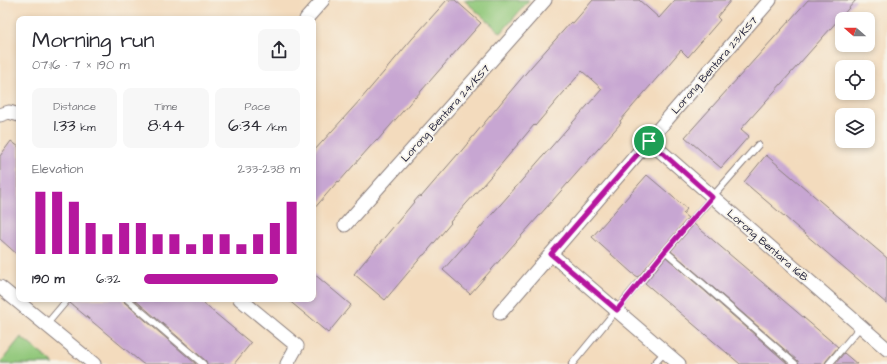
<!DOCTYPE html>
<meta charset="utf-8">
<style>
:root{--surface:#fff;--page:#f7f7f7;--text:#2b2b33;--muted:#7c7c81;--accent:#b5179e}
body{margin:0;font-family:"Architects Daughter",sans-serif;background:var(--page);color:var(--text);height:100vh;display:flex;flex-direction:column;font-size:15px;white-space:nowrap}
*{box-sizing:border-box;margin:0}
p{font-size:13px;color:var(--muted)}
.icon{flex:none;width:22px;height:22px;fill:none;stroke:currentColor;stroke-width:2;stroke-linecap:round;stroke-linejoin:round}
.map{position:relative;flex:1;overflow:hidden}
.details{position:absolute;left:16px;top:16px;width:300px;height:286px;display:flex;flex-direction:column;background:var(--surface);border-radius:8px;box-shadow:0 2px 6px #0003}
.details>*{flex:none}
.needle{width:26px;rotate:290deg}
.tools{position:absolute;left:835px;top:12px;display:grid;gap:8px}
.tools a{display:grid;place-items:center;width:40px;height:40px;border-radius:8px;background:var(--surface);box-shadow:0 2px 6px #0003;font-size:20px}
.pin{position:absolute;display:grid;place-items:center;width:34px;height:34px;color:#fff;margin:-17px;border:2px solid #fff;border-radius:50%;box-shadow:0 1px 4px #0007}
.round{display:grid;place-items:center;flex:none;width:42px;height:42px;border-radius:8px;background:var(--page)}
.overview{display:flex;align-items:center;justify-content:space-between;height:68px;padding:0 16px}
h1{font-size:22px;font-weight:600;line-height:30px}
.figures{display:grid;grid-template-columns:repeat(3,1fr);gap:6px;height:68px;padding:4px 16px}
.figures div{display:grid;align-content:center;border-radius:8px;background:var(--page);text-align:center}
.figures b{font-size:17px;font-weight:600}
.figures small{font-size:11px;font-weight:400}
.figures p{font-size:11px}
.chart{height:112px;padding:8px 16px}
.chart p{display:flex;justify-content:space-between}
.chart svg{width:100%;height:72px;margin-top:4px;stroke:var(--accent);stroke-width:6}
ul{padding:0 16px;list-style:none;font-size:13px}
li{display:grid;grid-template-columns:64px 48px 1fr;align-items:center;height:30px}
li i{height:10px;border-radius:5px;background:var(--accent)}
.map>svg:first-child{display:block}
.green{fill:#91c87a;stroke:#5a755a}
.building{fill:#c7a6d2}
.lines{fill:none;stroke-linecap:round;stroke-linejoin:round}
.service-casing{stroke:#8a7e7c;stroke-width:8}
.minor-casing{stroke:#8a7e7c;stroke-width:15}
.service{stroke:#fff;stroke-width:6}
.minor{stroke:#fff;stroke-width:13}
.route-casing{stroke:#fff;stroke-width:8}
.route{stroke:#b5179e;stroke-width:5}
.labels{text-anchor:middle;stroke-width:3.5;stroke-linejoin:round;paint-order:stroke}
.street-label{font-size:11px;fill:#22223b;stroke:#f7f3e8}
</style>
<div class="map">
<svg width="887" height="364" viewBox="0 0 887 364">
<rect width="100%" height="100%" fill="#f7f3e8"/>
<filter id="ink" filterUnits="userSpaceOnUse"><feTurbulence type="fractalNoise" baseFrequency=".025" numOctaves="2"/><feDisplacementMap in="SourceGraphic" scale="8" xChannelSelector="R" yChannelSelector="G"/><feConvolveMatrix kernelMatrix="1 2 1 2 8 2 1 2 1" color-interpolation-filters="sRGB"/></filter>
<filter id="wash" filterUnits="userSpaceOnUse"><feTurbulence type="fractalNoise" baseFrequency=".012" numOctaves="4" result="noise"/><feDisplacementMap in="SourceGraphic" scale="16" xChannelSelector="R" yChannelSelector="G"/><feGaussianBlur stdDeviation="0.9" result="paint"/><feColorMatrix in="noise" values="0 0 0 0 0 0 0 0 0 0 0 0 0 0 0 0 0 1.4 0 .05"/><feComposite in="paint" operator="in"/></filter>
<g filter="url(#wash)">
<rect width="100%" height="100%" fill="#f3dbbd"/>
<!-- green -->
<path class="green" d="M464,0H529L501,33Z
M21,337L54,364H1L0,363Z"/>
<g id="blocks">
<!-- building -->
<path class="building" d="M447,0H455L481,23L443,66L415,98V97L377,141L376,140L339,182L338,181L313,210V152L361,99L412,39Z
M593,0H639L659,18L675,0H731L717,17L720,20L688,57L681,50L620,121L621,123L470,294L443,270L602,89L582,71L535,126L534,125L498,168L450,222L451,223L424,255H423L385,300L354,274L419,196L421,197L458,154V155L504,99L531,67L571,22L573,23Z
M808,0H856L741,129L749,136L721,168L685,137Z
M11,141L19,147V256L0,239V156Z
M766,155L887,258V304L744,182Z
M647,175L687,209L683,214L688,218L638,277L632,273L592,237Z
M694,224L838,347L826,361L825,364H799L798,361L671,251Z
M666,257L788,364H740L645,283Z
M313,273L351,305L328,333L287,299H313Z
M72,299H123L124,302L196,364H143L70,303Z
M134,299H198L251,343L234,364H207L206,361Z
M844,353L857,364H835Z"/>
</g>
</g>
<g filter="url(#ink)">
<use href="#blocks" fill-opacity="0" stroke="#8a7e7c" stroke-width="1"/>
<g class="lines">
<defs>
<path id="service" d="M665,251L795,364
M127,299L203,364
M46,325L68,299
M572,364L665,251L758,145
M654,364L665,352
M829,364L861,326"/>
<path id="minor" d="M306,19L323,0
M0,115L9,112L19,115
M649,141L887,349
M345,225L545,0
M551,254L679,364
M0,287L94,364
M240,299L297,346L287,364
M500,313L770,0"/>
</defs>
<!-- service casing -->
<use href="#service" class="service-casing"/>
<!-- minor casing -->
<use href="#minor" class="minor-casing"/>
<!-- service -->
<use href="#service" class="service"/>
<!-- minor -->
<use href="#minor" class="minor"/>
</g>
</g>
<g class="lines" filter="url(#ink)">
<defs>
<path id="route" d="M649,141L712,197L665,251L617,310L551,254Z"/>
</defs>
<!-- route casing -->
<use href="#route" class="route-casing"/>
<!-- route -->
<use href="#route" class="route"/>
</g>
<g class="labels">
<!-- street labels -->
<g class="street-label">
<text transform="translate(714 65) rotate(-49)" y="4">Lorong Bentara 23/KS7</text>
<text transform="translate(445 113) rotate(-48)" y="4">Lorong Bentara 24/KS7</text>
<text transform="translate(768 245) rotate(41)" y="4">Lorong Bentara 16B</text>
</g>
</g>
</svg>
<div class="tools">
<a><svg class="needle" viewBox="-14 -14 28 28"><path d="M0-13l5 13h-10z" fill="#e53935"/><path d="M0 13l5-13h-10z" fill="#7c7c81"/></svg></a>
<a><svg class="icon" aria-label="locate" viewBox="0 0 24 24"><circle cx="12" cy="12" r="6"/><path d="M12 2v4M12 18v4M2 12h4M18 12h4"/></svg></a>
<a><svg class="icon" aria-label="layers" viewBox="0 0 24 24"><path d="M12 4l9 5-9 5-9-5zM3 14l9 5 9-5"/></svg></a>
</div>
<div class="pin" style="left:649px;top:141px;background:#1e9e55"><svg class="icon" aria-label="arrive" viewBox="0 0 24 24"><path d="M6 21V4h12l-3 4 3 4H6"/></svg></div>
<section class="details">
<div class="overview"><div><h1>Morning run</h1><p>07:16 · 7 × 190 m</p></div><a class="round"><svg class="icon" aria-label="share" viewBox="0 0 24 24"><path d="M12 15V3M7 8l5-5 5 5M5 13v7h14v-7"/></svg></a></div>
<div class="figures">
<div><p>Distance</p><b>1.33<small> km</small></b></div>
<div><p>Time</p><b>8:44</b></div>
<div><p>Pace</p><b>6:34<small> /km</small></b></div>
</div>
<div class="chart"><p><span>Elevation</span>233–238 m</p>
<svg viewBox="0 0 160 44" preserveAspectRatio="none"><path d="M5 44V6M15 44V6M25 44V12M35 44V25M45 44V32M55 44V25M65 44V25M75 44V32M85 44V32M95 44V38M105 44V32M115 44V32M125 44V38M135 44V32M145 44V25M155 44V12"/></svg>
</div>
<ul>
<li><b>190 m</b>6:32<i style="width:86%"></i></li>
</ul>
</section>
</div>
